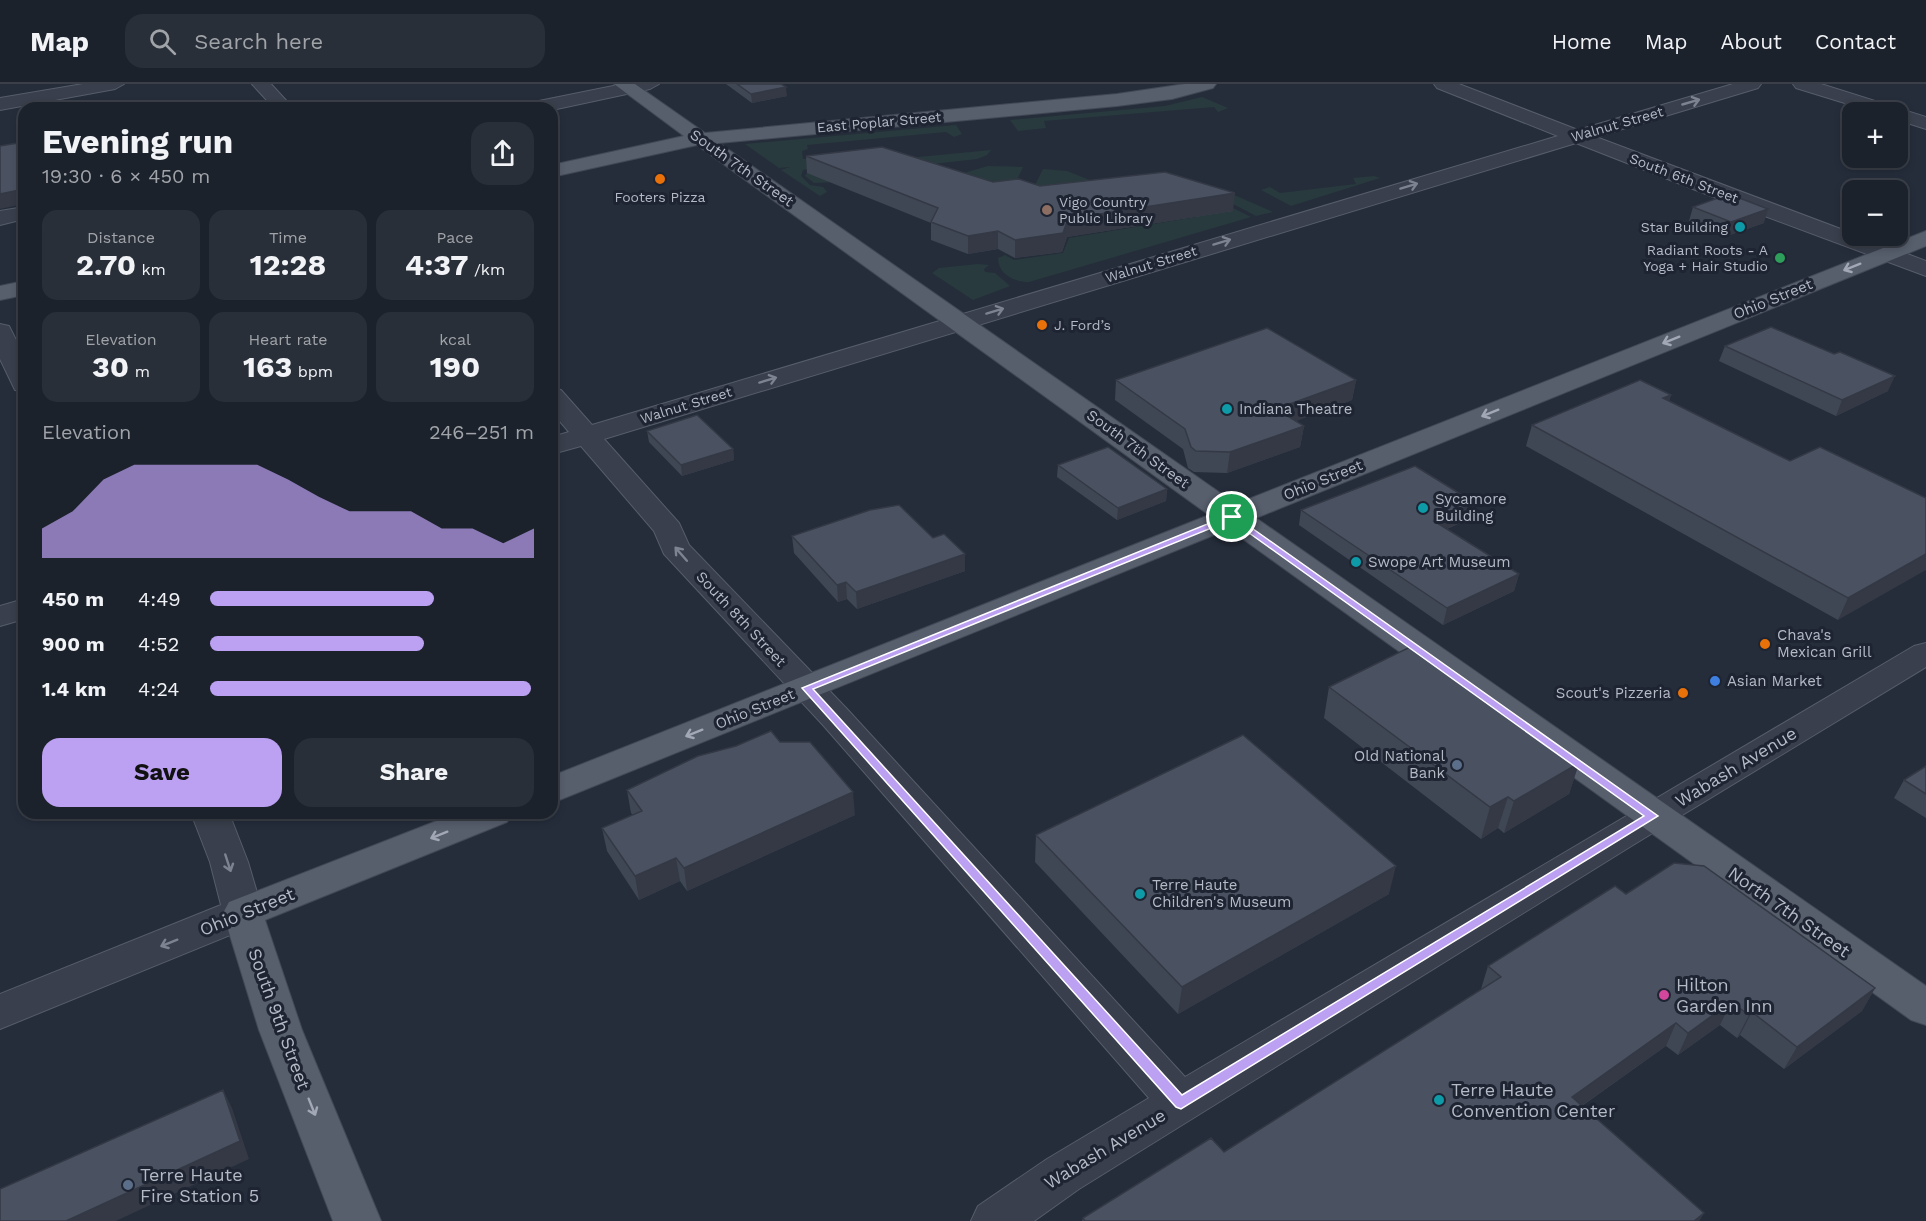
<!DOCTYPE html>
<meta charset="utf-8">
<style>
:root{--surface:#1c222c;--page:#292f38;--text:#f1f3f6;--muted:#a0a4a9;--line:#3a3f48;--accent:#bca0f2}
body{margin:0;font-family:"Work Sans",sans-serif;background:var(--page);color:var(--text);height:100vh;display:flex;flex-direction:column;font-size:22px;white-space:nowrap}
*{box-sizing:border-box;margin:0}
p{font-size:20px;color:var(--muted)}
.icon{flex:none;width:33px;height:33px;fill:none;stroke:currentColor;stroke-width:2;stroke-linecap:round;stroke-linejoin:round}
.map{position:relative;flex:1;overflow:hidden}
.side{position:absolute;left:18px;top:18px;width:540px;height:717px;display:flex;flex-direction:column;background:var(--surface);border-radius:18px;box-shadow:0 3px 9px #0003,0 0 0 2px var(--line)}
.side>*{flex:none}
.fabs{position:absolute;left:1842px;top:18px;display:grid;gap:12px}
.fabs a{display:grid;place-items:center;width:66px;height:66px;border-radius:12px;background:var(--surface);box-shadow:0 3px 9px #0003,0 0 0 2px var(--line);font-size:30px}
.pin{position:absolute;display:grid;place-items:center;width:51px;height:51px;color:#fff;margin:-26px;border:3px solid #fff;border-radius:50%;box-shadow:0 2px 6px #0007}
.round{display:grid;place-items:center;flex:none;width:63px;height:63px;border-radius:18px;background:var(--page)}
.head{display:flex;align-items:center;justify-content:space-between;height:102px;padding:0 24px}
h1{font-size:33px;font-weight:700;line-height:45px}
.metrics{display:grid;grid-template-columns:repeat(3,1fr);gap:9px;height:102px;padding:6px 24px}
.metrics div{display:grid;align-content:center;border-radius:15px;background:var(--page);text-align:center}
.metrics b{font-size:30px;font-weight:700}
.metrics small{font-size:16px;font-weight:400}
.metrics p{font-size:16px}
.chart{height:168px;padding:12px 24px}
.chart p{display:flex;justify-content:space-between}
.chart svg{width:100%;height:108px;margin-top:6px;fill:var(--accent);opacity:.7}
.cta{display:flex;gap:12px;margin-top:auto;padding:12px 24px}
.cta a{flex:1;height:69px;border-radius:18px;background:var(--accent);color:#111;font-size:24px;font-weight:700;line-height:69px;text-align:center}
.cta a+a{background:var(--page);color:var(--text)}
ul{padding:0 24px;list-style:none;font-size:20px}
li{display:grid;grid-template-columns:96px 72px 1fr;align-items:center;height:45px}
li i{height:15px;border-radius:8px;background:var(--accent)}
header{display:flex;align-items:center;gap:36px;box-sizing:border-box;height:84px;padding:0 30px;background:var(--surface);border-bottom:2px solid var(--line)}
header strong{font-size:28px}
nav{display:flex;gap:33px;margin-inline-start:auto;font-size:21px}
.search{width:420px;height:54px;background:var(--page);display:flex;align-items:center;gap:15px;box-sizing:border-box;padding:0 21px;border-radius:18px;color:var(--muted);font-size:22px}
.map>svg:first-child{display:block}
.green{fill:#283a3d}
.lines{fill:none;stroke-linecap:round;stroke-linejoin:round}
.minor-casing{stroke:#575d6a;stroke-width:2}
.major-casing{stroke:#424855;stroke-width:2}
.minor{fill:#393f4c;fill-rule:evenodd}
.major{fill:#575e6c;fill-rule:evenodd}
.wall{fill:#404754}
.shaded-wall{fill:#343945}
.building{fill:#4a5262;stroke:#343945;stroke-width:1.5}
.oneway{stroke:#7d8390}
.oneway2{stroke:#a2a8b5}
.route{fill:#bca0f2;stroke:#fff;stroke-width:1.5;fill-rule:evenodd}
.food-dot{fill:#e8710a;stroke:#1e2431;stroke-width:2}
.education-dot{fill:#8d6e63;stroke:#1e2431;stroke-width:2}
.culture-dot{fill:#0f9aa8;stroke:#1e2431;stroke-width:2}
.leisure-dot{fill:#2e9e5b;stroke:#1e2431;stroke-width:2}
.shop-dot{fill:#3f7fe0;stroke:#1e2431;stroke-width:2}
.service-dot{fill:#5c6f8a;stroke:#1e2431;stroke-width:2}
.hotel-dot{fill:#d1479c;stroke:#1e2431;stroke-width:2}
.labels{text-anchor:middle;stroke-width:6;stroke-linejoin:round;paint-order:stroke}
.far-street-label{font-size:14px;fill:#b5bac7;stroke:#1e2431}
.far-poi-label{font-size:14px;fill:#b5bac7;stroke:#1e2431;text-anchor:start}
.street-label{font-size:15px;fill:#b5bac7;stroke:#1e2431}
.poi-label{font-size:15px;fill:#b5bac7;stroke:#1e2431;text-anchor:start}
.near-street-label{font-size:18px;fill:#b5bac7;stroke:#1e2431}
.near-poi-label{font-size:18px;fill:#b5bac7;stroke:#1e2431;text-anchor:start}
</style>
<header>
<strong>Map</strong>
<div class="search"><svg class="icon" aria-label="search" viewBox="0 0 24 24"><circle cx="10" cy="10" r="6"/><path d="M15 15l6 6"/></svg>Search here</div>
<nav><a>Home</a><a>Map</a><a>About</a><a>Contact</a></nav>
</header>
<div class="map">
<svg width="1926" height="1137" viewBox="0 0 1926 1137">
<rect width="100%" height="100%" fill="#252d3b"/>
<!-- green -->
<path class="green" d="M1202,13L1228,24L1218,28L1214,23L1044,37L1046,44L1018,47L1010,36L1165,22Z
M956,41L962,50L954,53L946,48L807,61L808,65L802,67L803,75H812L834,98L814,99L805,92L809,85L803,86L801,92L810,101L823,103L827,108L820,112L781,86L790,83L779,84L745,60Z
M991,66L987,71L977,75L898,84L867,78Z
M988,82L1023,83L1009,113L964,89Z
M1043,85L1067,87L1092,97L1029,113Z
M1374,92L1380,94L1291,122L1261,106L1270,103L1280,109L1356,100L1353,94Z
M1185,95L1216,103L1273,128L1256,132Z
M1200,116H1217L1251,133L1029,198C1014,198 998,190 998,174L1005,171L1014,176L1063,169L1069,154L1196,133Z
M978,180L989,181L984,185L985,188L995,189L1010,202L973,216L932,189L939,184Z"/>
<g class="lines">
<defs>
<path id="minor" d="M83,0H124L115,5L0,26V14Z
M252,0H271L293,24H274Z
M623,0H659L650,5L552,26L525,24L534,18Z
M1434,0H1459L1578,46L1733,0H1761L1758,4L1596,53L1926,177V192L1716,114L1576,59L604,355L679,439L689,461L847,625L1185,993L1914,562L1926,559V583L1633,761L1079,1105L1034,1137H971L978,1122L1047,1075L1149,1014L823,641L664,470L654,447L581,362L552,370V353L569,348L552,328V304L561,306L592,341L1558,52L1437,4Z
M1793,0H1821L1926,33V45L1898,36V28H1874L1796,4Z
M24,123V135L0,141V127Z
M0,240L9,242L24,272V308L15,306L0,275Z
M24,515V535L0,542V522Z
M191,729H229L248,778L263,829L257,840L0,945V910L221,821L210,778Z"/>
<path id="major" d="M614,0H635L705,49L1117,10L1185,0H1216L1213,4L1172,15L1117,22L719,59L1236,420L1926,147V162L1256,434L1926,902V941L1911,936L1229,445L552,719V692L1209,431L697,61L552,93V81L684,52Z
M24,197V211L0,216V202Z
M457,729H513L507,738L265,836L302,946L381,1137H333L259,946L223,829L229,818Z"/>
</defs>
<!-- minor casing -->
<use href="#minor" class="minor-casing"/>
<!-- major casing -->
<use href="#major" class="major-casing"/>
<!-- minor -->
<use href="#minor" class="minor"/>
<!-- major -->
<use href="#major" class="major"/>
</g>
<!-- wall -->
<path class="wall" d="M726,0H781L787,12L752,19Z
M806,72L993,98L1040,102L1233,127L1067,153L1062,168L1015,174L998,165L968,170L931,156V139L807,89Z
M1693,123L1764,139L1727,152L1689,137Z
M1725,262L1834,270L1888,307L1836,332L1719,277Z
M1116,296H1356L1352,316L1295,337L1304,342L1300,363L1227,389L1194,388L1188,384L1183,365L1115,316Z
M1671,311L1669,317L1790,377L1926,414L1838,536L1526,362L1532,341Z
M647,347L733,365L734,376L682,392L649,358Z
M1058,381L1167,405L1166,417L1117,436L1057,393Z
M1301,426L1471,434L1447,445L1519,490L1514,507L1443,541L1299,441Z
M792,452L933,454L965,470V487L857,525L847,515L838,518L794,469Z
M1329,603L1579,679L1569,710L1504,749L1498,744L1481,755L1324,634Z
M780,658L855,731L687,807L680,797L639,816L607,767L602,744L633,731L631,729L627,706Z
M1926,682V734L1894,714L1904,696Z
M1036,751L1389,810L1178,930L1035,778Z
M1626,810L1875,904L1862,927L1784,985L1740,951L1737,954L1720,941L1678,971L1666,962L1582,1022L1704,1129L1699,1137H1082L1083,1134L1224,1068L1482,905H1481L1488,882Z"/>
<!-- shaded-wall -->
<path class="shaded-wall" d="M786,3L787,12L752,19L751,10Z
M24,105V120L0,125V110Z
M1235,109L1233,127L1067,153L1062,168L1015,174V156L1068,135Z
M1768,125L1764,139L1727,152L1731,138Z
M998,147V165L968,170V152Z
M1895,292L1888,307L1836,332L1842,316Z
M1356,296L1352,316L1273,346L1276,325Z
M1671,311L1664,331L1663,314Z
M1304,342L1300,363L1227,389L1230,368Z
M733,365L734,376L682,392L681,381Z
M1167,405L1166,417L1117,436L1118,424Z
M1475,419L1471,434L1430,452L1434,437Z
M965,470V487L857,525L856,508Z
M1926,470V486L1838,536L1848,514Z
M1519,490L1514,507L1443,541L1447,524Z
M846,498L847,515L838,518L837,501Z
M1579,679L1569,710L1504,749L1514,717Z
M853,708L855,731L687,807L684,784Z
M1508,713L1498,744L1481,755L1490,723Z
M676,774L680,797L639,816L635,792Z
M1396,782L1389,810L1178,930L1182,903Z
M1875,904L1862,927L1784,985L1797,963Z
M1731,918L1720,941L1678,971L1688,949Z
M1752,928L1740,951L1737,954L1749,931Z
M1676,939L1666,962L1563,1035L1572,1013Z
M223,1006L232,1024L249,1075L116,1137H66Z
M1704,1129L1699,1137H1694Z"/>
<!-- building -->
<path class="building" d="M737,0H781L786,3L751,10Z
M24,58V105L0,110V62Z
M882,63L993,98L1019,95L1040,102L1165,88L1235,109L1068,135L1063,149L1015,156L998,147L968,152L931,138L938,124L806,72Z
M1729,110L1768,125L1731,138L1693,123Z
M1771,243L1834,270L1840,268L1895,292L1842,316L1725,262Z
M1267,244L1356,296L1276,325L1304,342L1230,368L1196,367L1191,363L1185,345L1116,296Z
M1640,296L1671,311L1663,314L1790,377L1820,363L1926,414V470L1848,514L1532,341Z
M697,331L733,365L681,381L647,347Z
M1108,363L1167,405L1118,424L1058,381Z
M1415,382L1475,419L1434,437L1519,490L1447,524L1301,426Z
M899,421L933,454L944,450L965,470L856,508L846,498L837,501L792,452L870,426Z
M1412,562L1579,679L1514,717L1508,713L1490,723L1329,603Z
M771,647L780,658H810L853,708L684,784L676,774L635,792L602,744L642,727L627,706L698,672L736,662Z
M1243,651L1396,782L1182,903L1036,751Z
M1926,682V710L1904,696Z
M1674,779L1704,782L1875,904L1797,963L1752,928L1749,931L1731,918L1688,949L1676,939L1572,1013L1704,1129L1694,1137H1085L1083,1134L1211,1054L1224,1068L1501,893L1488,882L1615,802L1626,810Z
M223,1006L240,1057L66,1137H0V1105Z"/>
<!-- one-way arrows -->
<defs><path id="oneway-shaft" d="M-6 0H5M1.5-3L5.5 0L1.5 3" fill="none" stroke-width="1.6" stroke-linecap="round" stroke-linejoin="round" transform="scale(1.5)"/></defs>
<g class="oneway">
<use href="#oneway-shaft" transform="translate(1691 18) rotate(-16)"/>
<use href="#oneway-shaft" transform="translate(1409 102) rotate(-17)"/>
<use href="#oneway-shaft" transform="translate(1222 158) rotate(-17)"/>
<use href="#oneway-shaft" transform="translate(995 227) rotate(-17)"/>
<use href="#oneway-shaft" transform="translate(768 296) rotate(-17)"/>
<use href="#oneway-shaft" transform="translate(681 470) rotate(-131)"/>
<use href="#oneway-shaft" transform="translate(228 779) rotate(72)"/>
<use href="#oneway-shaft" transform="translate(169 859) rotate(158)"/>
</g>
<g class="oneway2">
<use href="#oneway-shaft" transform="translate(1852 183) rotate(158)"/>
<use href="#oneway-shaft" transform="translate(1671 256) rotate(158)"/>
<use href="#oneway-shaft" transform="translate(1490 329) rotate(158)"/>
<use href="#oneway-shaft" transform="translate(694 649) rotate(158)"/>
<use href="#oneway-shaft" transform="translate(439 751) rotate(158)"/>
<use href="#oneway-shaft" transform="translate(312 1023) rotate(68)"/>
</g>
<!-- route -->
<path class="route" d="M1232,430L1658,732L1181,1025L1176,1023L802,604ZM1231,436L1644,732L1182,1011L813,605Z"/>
<!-- markers -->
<g class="food-dot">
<circle cx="660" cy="95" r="6"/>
<circle cx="1042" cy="241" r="6"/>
<circle cx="1765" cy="560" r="6"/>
<circle cx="1683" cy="609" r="6"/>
</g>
<circle class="education-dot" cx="1047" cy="126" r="6"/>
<g class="culture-dot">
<circle cx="1740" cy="143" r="6"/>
<circle cx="1227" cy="325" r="6"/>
<circle cx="1423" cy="424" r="6"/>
<circle cx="1356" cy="478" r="6"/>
<circle cx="1140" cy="810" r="6"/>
<circle cx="1439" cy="1016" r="6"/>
</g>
<circle class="leisure-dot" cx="1780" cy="174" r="6"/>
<circle class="shop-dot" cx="1715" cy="597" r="6"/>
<g class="service-dot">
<circle cx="1457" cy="681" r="6"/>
<circle cx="128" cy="1101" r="6"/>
</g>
<circle class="hotel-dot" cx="1664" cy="911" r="6"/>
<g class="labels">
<!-- far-street labels -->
<g class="far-street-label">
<text transform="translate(879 38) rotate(-5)" y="5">East Poplar Street</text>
<text transform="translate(1617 40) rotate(-16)" y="5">Walnut Street</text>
<text transform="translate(1684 94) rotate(21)" y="5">South 6th Street</text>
<text transform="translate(1151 180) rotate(-17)" y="5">Walnut Street</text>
<text transform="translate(686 321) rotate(-17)" y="5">Walnut Street</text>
</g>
<!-- far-poi labels -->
<g class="far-poi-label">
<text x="660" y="118" text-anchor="middle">Footers Pizza</text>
<text x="1059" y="123">Vigo Country<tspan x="1059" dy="16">Public Library</tspan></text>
<text x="1728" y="148" text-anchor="end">Star Building</text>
<text x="1768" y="171" text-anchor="end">Radiant Roots - A<tspan x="1768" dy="16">Yoga + Hair Studio</tspan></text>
<text x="1054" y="246">J. Ford’s</text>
</g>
<!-- street labels -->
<g class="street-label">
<text transform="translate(742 84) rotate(35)" y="5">South 7th Street</text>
<text transform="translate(1773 215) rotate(-22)" y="5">Ohio Street</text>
<text transform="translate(1138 365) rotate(36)" y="5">South 7th Street</text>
<text transform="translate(1323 396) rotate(-22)" y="5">Ohio Street</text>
<text transform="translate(741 535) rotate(47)" y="5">South 8th Street</text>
<text transform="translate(755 625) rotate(-22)" y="5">Ohio Street</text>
</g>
<!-- poi labels -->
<g class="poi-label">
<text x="1239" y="330">Indiana Theatre</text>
<text x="1435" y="420">Sycamore<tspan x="1435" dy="17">Building</tspan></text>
<text x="1368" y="483">Swope Art Museum</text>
<text x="1777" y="556">Chava's<tspan x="1777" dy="17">Mexican Grill</tspan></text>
<text x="1727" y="602">Asian Market</text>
<text x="1671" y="614" text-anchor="end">Scout's Pizzeria</text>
<text x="1445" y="677" text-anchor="end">Old National<tspan x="1445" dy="17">Bank</tspan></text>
<text x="1152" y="806">Terre Haute<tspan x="1152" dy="17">Children's Museum</tspan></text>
</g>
<!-- near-street labels -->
<g class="near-street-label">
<text transform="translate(1736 683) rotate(-31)" y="6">Wabash Avenue</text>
<text transform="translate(247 828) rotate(-22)" y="6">Ohio Street</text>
<text transform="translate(1789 828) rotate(35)" y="6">North 7th Street</text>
<text transform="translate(279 935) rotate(70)" y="6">South 9th Street</text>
<text transform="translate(1105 1065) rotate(-31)" y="6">Wabash Avenue</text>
</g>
<!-- near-poi labels -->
<g class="near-poi-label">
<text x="1676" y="907">Hilton<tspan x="1676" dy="21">Garden Inn</tspan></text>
<text x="1451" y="1012">Terre Haute<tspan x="1451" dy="21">Convention Center</tspan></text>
<text x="140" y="1097">Terre Haute<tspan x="140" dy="21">Fire Station 5</tspan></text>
</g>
</g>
</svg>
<div class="fabs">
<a>+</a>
<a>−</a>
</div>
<div class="pin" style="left:1232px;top:433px;background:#1e9e55"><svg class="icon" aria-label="arrive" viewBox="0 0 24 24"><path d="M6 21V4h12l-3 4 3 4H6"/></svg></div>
<section class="side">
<div class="head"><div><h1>Evening run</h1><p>19:30 · 6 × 450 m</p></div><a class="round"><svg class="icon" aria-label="share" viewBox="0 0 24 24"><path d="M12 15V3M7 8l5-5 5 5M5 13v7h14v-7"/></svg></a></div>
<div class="metrics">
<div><p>Distance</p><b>2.70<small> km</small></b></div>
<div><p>Time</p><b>12:28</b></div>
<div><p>Pace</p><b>4:37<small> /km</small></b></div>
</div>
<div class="metrics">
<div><p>Elevation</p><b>30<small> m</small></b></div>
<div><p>Heart rate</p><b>163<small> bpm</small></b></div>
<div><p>kcal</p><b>190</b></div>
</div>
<div class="chart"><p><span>Elevation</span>246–251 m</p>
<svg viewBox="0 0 160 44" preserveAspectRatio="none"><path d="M0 44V32L10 25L20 12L30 6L40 6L50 6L60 6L70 6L80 12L90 19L100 25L110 25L120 25L130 32L140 32L150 38L160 32V44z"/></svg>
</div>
<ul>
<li><b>450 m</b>4:49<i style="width:69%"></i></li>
<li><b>900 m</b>4:52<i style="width:66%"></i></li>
<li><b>1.4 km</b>4:24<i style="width:99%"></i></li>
</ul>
<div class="cta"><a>Save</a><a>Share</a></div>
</section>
</div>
